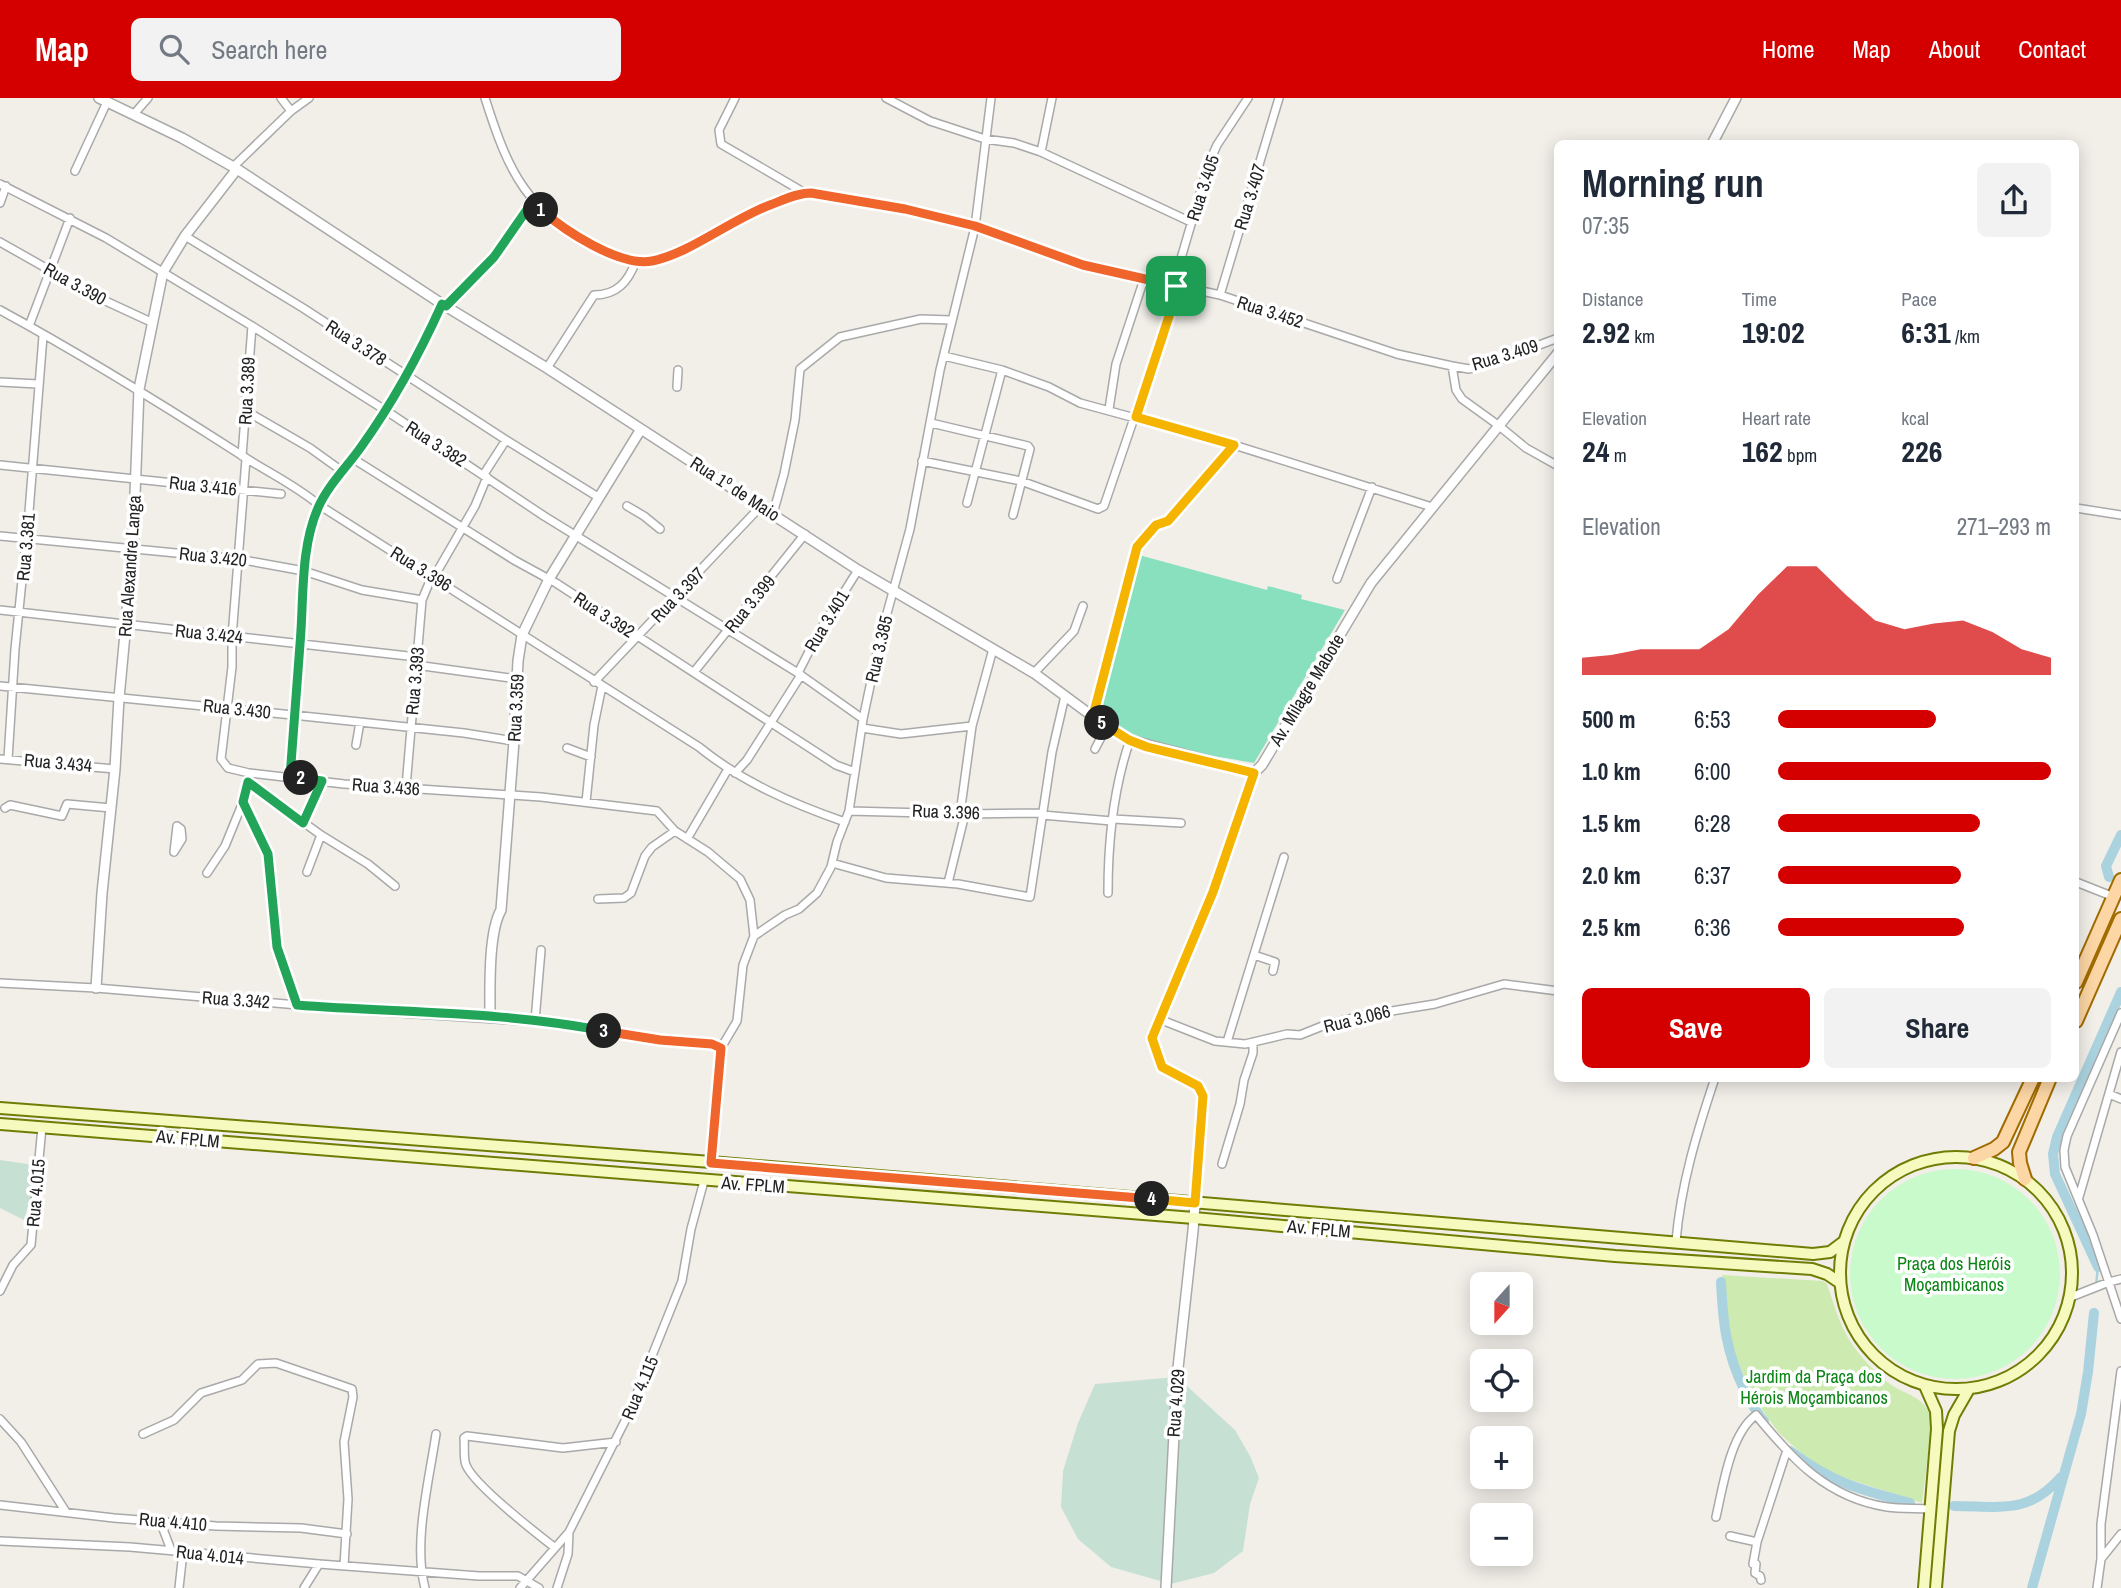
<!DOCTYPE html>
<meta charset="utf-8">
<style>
:root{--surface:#fff;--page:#f2f2f3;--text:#1f2937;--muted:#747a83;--accent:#d40000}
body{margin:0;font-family:"Archivo Narrow",sans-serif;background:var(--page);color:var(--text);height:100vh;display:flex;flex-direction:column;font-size:26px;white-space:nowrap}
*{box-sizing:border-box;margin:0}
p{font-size:23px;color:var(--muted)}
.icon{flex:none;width:38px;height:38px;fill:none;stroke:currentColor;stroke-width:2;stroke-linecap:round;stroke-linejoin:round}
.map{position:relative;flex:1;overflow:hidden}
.sheet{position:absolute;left:1554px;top:42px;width:525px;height:942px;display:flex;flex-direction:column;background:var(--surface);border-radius:10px;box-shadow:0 4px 18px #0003}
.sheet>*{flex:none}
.needle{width:46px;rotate:201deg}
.controls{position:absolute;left:1470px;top:1174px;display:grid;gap:14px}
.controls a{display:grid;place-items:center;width:63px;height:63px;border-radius:10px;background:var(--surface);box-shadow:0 4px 18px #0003;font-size:35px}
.pin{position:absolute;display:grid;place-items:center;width:60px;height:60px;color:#fff;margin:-30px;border-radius:14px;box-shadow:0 4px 10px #0006}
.km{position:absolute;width:35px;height:35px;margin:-18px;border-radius:50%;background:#222;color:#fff;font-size:19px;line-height:35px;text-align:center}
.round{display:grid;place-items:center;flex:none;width:74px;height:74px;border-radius:10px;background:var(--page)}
.overview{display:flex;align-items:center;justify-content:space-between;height:119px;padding:0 28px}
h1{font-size:38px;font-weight:700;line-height:52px}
.metrics{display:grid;grid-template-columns:repeat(3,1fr);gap:10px;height:119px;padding:7px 28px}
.metrics div{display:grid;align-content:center}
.metrics b{font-size:30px;font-weight:700}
.metrics small{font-size:19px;font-weight:400}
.metrics p{font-size:19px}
.chart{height:196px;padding:14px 28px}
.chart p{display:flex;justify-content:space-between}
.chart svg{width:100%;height:126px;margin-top:7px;fill:var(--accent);opacity:.7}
.action{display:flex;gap:14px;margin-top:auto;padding:14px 28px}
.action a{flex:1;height:80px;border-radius:10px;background:var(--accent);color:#fff;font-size:28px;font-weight:700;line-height:80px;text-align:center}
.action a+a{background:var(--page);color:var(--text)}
ul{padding:0 28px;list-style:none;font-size:23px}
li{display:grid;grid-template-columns:112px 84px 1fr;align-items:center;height:52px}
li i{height:18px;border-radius:9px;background:var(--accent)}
header{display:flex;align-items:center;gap:42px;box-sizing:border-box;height:98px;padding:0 35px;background:var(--accent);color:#fff}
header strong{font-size:33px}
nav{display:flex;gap:38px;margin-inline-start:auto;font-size:24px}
.search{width:490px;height:63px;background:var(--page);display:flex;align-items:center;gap:18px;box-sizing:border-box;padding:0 24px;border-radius:10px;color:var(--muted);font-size:26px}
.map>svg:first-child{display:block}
.grass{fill:#cdebb0}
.wetland{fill:#c6e0d4}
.park{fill:#c8facc}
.pitch{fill:#88e0be}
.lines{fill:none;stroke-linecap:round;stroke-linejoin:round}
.stream{stroke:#aad3df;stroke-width:2.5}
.canal{stroke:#aad3df;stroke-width:10}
.minor-casing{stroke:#a9a9a9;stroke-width:10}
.tertiary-casing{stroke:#a9a9a9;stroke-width:12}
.secondary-casing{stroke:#707d05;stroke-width:14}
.primary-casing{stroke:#a06b00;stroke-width:16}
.minor{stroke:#fff;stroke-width:7}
.tertiary{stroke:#fff;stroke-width:9}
.secondary{stroke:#f7fabf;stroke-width:10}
.primary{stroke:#fcd6a4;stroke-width:12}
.split-1-casing{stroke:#fff;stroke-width:14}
.split-2-casing{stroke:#fff;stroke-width:14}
.split-3-casing{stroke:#fff;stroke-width:14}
.split-4-casing{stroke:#fff;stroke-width:14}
.split-5-casing{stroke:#fff;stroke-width:14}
.split-6-casing{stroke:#fff;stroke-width:14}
.split-1{stroke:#f0652b;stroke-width:9}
.split-2{stroke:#22a559;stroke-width:9}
.split-3{stroke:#22a559;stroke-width:9}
.split-4{stroke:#f0652b;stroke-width:9}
.split-5{stroke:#f5b400;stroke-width:9}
.split-6{stroke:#f5b400;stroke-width:9}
.labels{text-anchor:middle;stroke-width:7;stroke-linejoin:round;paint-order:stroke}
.street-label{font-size:18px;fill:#222;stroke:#fff}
.park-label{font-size:18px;fill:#0c8416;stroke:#fff}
</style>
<header>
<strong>Map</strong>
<div class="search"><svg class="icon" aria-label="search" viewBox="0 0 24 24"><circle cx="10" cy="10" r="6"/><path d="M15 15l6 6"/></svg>Search here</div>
<nav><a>Home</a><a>Map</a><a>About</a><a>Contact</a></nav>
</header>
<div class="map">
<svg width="2121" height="1490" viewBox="0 0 2121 1490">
<rect width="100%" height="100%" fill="#f2efe9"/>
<!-- grass -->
<path class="grass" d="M1722,1177L1823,1183L1827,1186C1839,1221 1843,1240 1870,1268C1879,1277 1888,1286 1900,1292C1917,1300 1928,1304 1932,1325L1922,1405L1833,1376L1810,1363L1779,1335L1752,1298L1733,1251Z"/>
<!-- wetland -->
<path class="wetland" d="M0,1062L34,1067L32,1094L24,1122L0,1110Z
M1177,1279L1235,1332L1250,1358L1259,1380L1250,1406L1243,1453L1214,1475L1171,1486L1111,1469L1078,1441L1061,1409L1063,1373L1078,1325L1095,1286Z"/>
<!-- park -->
<path class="park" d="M1850 1176a105 105 0 1 1 210 0a105 105 0 1 1-210 0Z"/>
<!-- pitch -->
<path class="pitch" d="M1139,457L1267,492L1268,488L1302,497L1301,501L1345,512L1254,665C1213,657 1119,647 1098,608Z"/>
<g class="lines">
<!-- stream -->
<path class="stream" d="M2096,1188L2098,1168L2055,1076L2053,1056L2057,1039L2121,895"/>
<!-- canal -->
<path class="canal" d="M2109,779L2106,768L2121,737
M2098,1169L2055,1076L2053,1056L2057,1039L2121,894
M1721,1184C1723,1225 1726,1254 1744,1291C1750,1302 1755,1314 1764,1323
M1790,1353C1832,1385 1861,1392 1910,1405
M1954,1408C2000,1408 2028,1417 2061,1379
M2032,1490L2081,1316L2088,1274L2094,1215"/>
<defs>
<path id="minor" d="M281,0L291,13
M485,0C509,76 527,115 602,151C617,158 636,167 654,163C669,159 684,150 698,143C725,128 751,114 780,103C790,100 800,95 811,95L905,111L975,129L1083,167L1220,197L1397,256L1452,268L1469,271L1491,265L1558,240
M735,0L719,32L721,46L805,95
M886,0L930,23L985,41L1014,45L1041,54L1191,124
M134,16L148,0
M1041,54L1052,0
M233,69L291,13L309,0
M75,73L107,4
M0,86L106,140L252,228L385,312L544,418L798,575L863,621
M0,105L6,88
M185,138L303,210L506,342L598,399
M0,144L97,199L151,224
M1220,197L1279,0
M446,208L494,159L533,103
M0,212C81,256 160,305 238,355C265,373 294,386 319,407L699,649C742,684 793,706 845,724
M29,228L70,120
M944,258L1002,272L1049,289L1080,305L1234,347L1432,409
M1452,268L1456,292L1462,301L1498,327L1526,350L1558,368
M547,270L594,197C617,197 628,184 636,163
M0,284L38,286
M677,289L678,272
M1109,311L1116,266L1144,181
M246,313L310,350L342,373
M931,325L1028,348L1030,351L1013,417
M242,358L252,228
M352,360L514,462L556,485L836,667L855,674
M246,361L232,539V569L221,661L228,670L249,675L344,686L541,699L657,713L675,733L708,754L740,781L750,802L754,838
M922,363L1021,383L1098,411L1104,408L1175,200L1177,174L1209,65L1217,47L1248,0
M0,367L281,396
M484,376L506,342
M967,405L1002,272
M627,408L644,418L660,431
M2076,410L2121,417
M773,416L784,376L795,322L800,271L840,239L921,221L950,222
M0,438L238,461L304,473L362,492L422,502
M434,479L475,408L487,379
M1337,481L1372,389
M0,512L417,559
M416,567L517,581
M694,574L805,436
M798,575L819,534L858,472
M1034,575L1074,533L1083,508
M594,584L761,408
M0,588L293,617L464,635L514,643
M1093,618L1137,449L1156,427L1168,423L1234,347
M862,630L901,636L972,628
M356,647L360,624
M567,650L591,659
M1095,651L1107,628
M0,661L115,671
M8,661L15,551L29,414L43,238
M249,675L243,704L268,756L277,849L297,907
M735,675L747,662L801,577
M290,679C293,634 297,590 300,546C303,502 300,451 318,410C328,387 347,369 361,349C394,304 419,257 442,206
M248,684L321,737L368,766L395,788
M406,689L422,502L432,478
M586,704L594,627L602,588
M5,710L10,707L62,718L67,706L111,710
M849,713L965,716L1043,715
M960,716L972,628L993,551
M1042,717L1112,723
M1113,721L1181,725
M303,725L322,683
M177,728L181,731L182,741L174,754Z
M687,741L728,671
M832,765L886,780L958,786L1030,799L1052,654L1065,598
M307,774L321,737
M207,775L225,748L243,704
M2076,784L2114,799
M948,785L965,716
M1108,795C1108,743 1113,691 1130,642
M598,801L624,800L631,795L645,758L652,749L675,733
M1254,857L1275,864L1273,873
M0,885L96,890L369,913L557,925L660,942L712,946L721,950
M2121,915L2067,1038L2064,1052L2065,1069L2093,1137L2121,1221
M1159,921L1215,943L1245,946L1287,936L1300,937L1325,927L1361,918L1435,906L1504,886L1558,893
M535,923L541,852
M1227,944L1284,759
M2109,996L2121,1001
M711,1064L721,950L737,923L743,867L754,838L785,817L799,811L817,795L831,769L837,744L849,713L863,621L880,541L910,431L940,272L975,129L991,0
M1222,1066L1240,1006L1244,982L1253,955V944
M2079,1099L2121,954
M1676,1143C1681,1086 1697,1034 1715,980
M0,1193L13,1167L31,1147L42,1029
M2071,1199L2109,1184L2121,1181
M0,1321L21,1344L66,1414
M143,1336L174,1322L201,1295L242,1282L258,1266L276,1265L352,1291L353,1299L344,1344L348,1401L344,1468
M0,1407L114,1420L216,1428L301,1430L347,1436
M1716,1419C1723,1389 1730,1336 1756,1317C1792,1361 1827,1400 1887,1409C1901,1411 1916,1410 1930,1411
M160,1423L171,1452
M1730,1438L1757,1444
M0,1443L130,1449L319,1466L479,1478H518L539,1490
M554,1449C536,1435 474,1387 466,1367C463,1360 465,1348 464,1340L467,1338L563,1350L616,1344
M2101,1461L2121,1436
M1761,1482L1760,1478L1755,1475L1756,1466H1753L1757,1444L1786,1355
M179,1490L183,1454
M304,1490L319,1466
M425,1490C413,1445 429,1383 436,1336
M520,1490L569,1434
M557,1490L568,1456L569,1434L629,1315L682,1183L691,1131L704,1083
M2097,1490L2101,1461V1426L2121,1273"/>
<path id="tertiary" d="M99,0L182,40L237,71L442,206L547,270L858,472L1034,575L1103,626L1130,642L1254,675
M1712,46L1736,0
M96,890L102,795L115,671L119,600L133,450L139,291L163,174L185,138L237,71
M490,919C490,892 488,835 501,812L514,643L518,563L522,537L549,481L641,331
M1166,1490L1177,1279L1193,1133L1203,997L1198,988L1162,969L1152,941L1213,794L1254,675L1262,667L1371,485L1558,255"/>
<path id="secondary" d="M0,1010L711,1064L1813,1156L1830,1154L1842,1145
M0,1026L1194,1120L1615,1158L1812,1171L1827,1176L1839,1184
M1840 1175a116 116 0 1 1 232 0a116 116 0 1 1-232 0Z
M1924,1490L1937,1331L1936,1313L1925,1288
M1936,1490L1949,1333L1954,1317L1969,1291"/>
<path id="primary" d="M2076,884L2121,782
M2076,923L2121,821
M1974,1060L1994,1051L2003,1044L2033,980
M2025,1081L2020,1065L2019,1054L2050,980"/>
</defs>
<!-- minor casing -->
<use href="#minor" class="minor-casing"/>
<!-- tertiary casing -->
<use href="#tertiary" class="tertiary-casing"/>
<!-- secondary casing -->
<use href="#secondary" class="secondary-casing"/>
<!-- primary casing -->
<use href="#primary" class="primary-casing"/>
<!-- minor -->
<use href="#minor" class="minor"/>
<!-- tertiary -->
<use href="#tertiary" class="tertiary"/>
<!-- secondary -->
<use href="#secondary" class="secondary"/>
<!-- primary -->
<use href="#primary" class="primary"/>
</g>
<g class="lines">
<defs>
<path id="split-1" d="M541,112C564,132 619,169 652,163C689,156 732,121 770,107C783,102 797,95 811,95L905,111L975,128L1083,167L1176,188"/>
<path id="split-2" d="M301,680L290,679C293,634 297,590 300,546C304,502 300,451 318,410C328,387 347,369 361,349C394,303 419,257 442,206L446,208L494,159L533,103L541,112"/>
<path id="split-3" d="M301,680L322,683L303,725L248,684L243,704L268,756L277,849L297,907C399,915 503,913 604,933"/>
<path id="split-4" d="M604,933L660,942L712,946L721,950L711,1065L1152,1101"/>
<path id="split-5" d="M1102,625L1129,642L1147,649L1254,675L1213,794L1152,940L1162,969L1198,988L1203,998L1195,1105L1152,1101"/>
<path id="split-6" d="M1102,625L1093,618L1137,449L1156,427L1168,423L1234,347L1136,319L1175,200L1176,188"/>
</defs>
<!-- split-1 casing -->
<use href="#split-1" class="split-1-casing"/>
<!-- split-2 casing -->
<use href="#split-2" class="split-2-casing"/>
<!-- split-3 casing -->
<use href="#split-3" class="split-3-casing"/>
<!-- split-4 casing -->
<use href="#split-4" class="split-4-casing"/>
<!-- split-5 casing -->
<use href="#split-5" class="split-5-casing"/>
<!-- split-6 casing -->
<use href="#split-6" class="split-6-casing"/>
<!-- split-1 -->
<use href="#split-1" class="split-1"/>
<!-- split-2 -->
<use href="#split-2" class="split-2"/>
<!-- split-3 -->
<use href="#split-3" class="split-3"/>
<!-- split-4 -->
<use href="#split-4" class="split-4"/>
<!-- split-5 -->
<use href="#split-5" class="split-5"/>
<!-- split-6 -->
<use href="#split-6" class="split-6"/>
</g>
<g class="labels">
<!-- street labels -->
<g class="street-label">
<text transform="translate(1203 90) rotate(-72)" y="6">Rua 3.405</text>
<text transform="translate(1250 99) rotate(-73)" y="6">Rua 3.407</text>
<text transform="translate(75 186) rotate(29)" y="6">Rua 3.390</text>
<text transform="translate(1270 214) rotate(18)" y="6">Rua 3.452</text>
<text transform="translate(356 245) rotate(33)" y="6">Rua 3.378</text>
<text transform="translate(1505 257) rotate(-17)" y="6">Rua 3.409</text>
<text transform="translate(247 293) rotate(-87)" y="6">Rua 3.389</text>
<text transform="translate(436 346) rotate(33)" y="6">Rua 3.382</text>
<text transform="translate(203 388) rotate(6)" y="6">Rua 3.416</text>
<text transform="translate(735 391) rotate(33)" y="6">Rua 1º de Maio</text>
<text transform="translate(26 449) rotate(-85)" y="6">Rua 3.381</text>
<text transform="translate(213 459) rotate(6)" y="6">Rua 3.420</text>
<text transform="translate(130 468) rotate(-86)" y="6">Rua Alexandre Langa</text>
<text transform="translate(421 471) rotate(32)" y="6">Rua 3.396</text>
<text transform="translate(678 497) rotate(-46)" y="6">Rua 3.397</text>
<text transform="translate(750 506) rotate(-51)" y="6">Rua 3.399</text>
<text transform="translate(604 517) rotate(33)" y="6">Rua 3.392</text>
<text transform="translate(827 523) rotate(-59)" y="6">Rua 3.401</text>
<text transform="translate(209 536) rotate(6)" y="6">Rua 3.424</text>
<text transform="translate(879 551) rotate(-77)" y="6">Rua 3.385</text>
<text transform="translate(415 583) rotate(-85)" y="6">Rua 3.393</text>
<text transform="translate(1307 592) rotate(-59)" y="6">Av. Milagre Mabote</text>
<text transform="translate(516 610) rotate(-87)" y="6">Rua 3.359</text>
<text transform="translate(237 611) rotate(6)" y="6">Rua 3.430</text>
<text transform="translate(58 665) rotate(5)" y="6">Rua 3.434</text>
<text transform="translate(386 689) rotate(4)" y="6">Rua 3.436</text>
<text transform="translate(946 714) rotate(2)" y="6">Rua 3.396</text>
<text transform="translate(236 902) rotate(4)" y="6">Rua 3.342</text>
<text transform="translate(1357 921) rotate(-14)" y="6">Rua 3.066</text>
<text transform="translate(188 1041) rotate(5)" y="6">Av. FPLM</text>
<text transform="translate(753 1087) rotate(4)" y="6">Av. FPLM</text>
<text transform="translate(36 1095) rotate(-85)" y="6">Rua 4.015</text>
<text transform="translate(1319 1131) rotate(5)" y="6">Av. FPLM</text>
<text transform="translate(640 1290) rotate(-67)" y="6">Rua 4.115</text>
<text transform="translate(1176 1305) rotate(-86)" y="6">Rua 4.029</text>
<text transform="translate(173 1424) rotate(5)" y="6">Rua 4.410</text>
<text transform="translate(210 1457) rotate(6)" y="6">Rua 4.014</text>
</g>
<!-- park labels -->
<g class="park-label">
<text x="1954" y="1172">Praça dos Heróis<tspan x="1954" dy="21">Moçambicanos</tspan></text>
<text x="1814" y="1285">Jardim da Praça dos<tspan x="1814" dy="21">Hérois Moçambicanos</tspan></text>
</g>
</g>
</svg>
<div class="controls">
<a><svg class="needle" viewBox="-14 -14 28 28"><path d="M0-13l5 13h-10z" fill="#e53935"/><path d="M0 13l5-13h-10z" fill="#747a83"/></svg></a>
<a><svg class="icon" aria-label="locate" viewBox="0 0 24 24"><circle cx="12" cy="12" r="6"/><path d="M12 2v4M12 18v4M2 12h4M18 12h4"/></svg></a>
<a>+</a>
<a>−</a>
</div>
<div class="pin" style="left:1176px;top:188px;background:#1e9e55"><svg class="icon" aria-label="arrive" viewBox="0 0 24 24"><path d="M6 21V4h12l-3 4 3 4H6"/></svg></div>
<b class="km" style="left:541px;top:112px">1</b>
<b class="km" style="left:301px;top:680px">2</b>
<b class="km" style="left:604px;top:933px">3</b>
<b class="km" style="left:1152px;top:1101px">4</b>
<b class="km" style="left:1102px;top:625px">5</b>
<section class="sheet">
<div class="overview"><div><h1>Morning run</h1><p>07:35</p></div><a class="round"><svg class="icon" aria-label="share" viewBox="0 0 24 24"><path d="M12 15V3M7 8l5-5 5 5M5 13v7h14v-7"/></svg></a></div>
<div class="metrics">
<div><p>Distance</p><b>2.92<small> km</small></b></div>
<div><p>Time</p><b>19:02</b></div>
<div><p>Pace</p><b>6:31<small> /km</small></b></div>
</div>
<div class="metrics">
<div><p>Elevation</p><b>24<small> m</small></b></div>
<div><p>Heart rate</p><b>162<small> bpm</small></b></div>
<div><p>kcal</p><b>226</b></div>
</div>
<div class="chart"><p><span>Elevation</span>271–293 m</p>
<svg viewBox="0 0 160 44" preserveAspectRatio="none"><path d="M0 44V38L10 37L20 35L30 35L40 35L50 28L60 16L70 6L80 6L90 16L100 25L110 28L120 26L130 25L140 29L150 35L160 38V44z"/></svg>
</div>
<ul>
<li><b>500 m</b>6:53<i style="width:58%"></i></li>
<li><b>1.0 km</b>6:00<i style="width:100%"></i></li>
<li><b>1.5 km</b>6:28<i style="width:74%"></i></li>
<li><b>2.0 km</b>6:37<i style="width:67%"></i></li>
<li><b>2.5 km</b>6:36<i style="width:68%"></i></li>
</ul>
<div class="action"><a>Save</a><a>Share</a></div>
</section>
</div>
